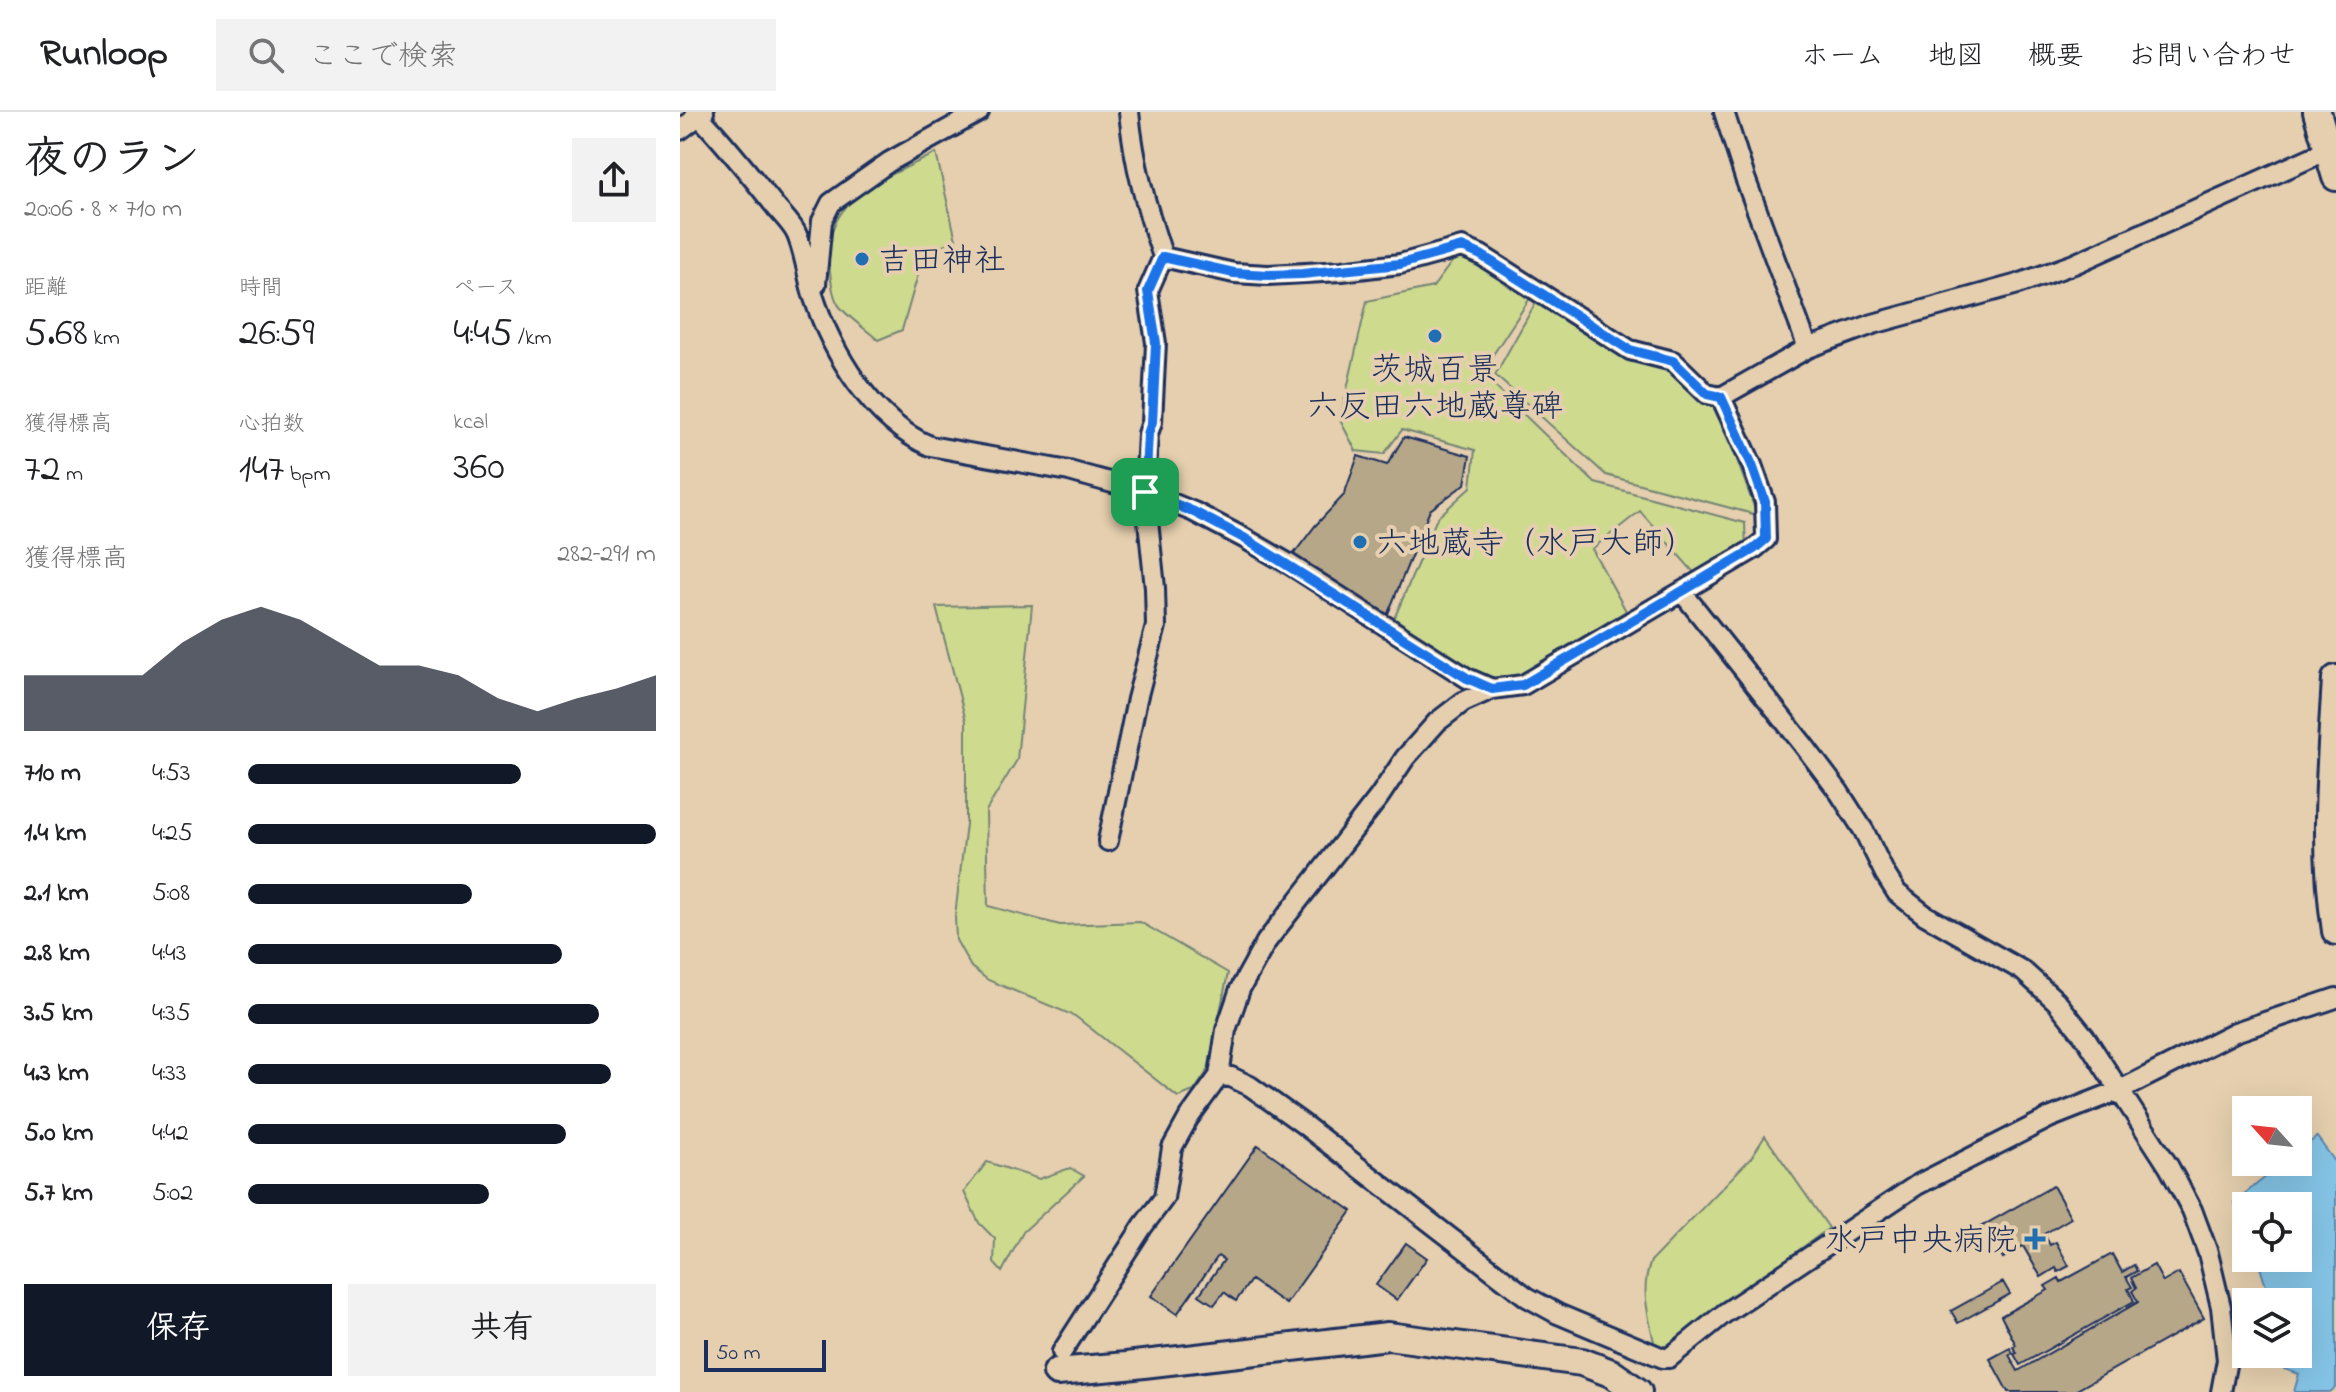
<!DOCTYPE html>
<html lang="ja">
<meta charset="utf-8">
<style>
:root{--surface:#fff;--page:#f2f2f2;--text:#202124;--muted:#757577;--line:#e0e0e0;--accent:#111827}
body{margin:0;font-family:"Indie Flower","Klee One",sans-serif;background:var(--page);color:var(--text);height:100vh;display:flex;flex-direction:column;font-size:30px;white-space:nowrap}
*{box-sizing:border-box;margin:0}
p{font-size:26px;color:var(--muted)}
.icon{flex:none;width:44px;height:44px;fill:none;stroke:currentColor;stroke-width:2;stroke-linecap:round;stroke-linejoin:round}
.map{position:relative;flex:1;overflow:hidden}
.drawer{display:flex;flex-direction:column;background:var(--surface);width:680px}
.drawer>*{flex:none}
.needle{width:52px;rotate:297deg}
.fabs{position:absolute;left:1552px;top:984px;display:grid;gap:16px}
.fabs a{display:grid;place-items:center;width:80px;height:80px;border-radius:0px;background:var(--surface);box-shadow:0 8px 32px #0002;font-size:40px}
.scale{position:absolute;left:24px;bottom:20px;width:122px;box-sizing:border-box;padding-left:8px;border:4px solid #1b2f5e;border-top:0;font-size:22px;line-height:28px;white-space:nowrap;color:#1b2f5e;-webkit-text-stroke:6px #e5cfae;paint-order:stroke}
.pin{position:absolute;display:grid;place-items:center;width:68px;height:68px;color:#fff;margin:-34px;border-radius:16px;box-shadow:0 4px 12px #0006}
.round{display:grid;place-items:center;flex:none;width:84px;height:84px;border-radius:0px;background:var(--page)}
.head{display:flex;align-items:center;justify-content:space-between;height:136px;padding:0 24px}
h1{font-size:44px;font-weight:600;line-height:60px}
.metrics{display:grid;grid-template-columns:repeat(3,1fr);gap:12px;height:136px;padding:8px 24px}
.metrics div{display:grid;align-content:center}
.metrics b{font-size:40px;font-weight:600}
.metrics small{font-size:22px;font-weight:400}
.metrics p{font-size:22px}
.chart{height:224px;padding:16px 24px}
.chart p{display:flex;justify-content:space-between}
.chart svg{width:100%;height:144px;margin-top:8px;fill:var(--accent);opacity:.7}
.button{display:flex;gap:16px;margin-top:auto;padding:16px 24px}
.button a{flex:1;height:92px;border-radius:0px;background:var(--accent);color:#fff;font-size:32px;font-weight:600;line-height:92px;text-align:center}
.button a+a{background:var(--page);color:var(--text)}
ul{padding:0 24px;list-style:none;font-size:26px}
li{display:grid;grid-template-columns:128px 96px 1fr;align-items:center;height:60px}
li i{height:20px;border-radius:10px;background:var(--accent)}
header{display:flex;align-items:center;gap:48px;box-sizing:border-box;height:112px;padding:0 40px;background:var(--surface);border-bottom:2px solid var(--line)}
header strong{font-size:38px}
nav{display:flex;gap:44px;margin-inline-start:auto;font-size:28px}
.search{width:560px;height:72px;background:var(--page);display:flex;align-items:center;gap:20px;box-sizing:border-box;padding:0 28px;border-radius:0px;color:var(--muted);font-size:30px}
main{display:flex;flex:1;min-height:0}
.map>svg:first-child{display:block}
.green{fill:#ceda8e;stroke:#748476;stroke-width:2}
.water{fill:#85c4e6;stroke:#5b88b0;stroke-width:2}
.building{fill:#b7a789;stroke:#1b2f5e;stroke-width:2}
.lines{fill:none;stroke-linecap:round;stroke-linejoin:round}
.street-casing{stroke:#1b2f5e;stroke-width:24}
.secondary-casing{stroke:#1b2f5e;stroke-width:32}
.street{stroke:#e5cfae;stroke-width:18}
.secondary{stroke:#e5cfae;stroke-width:26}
.route-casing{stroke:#fff;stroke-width:16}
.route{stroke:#1a73e8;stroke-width:10}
.poi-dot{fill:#1f6fb2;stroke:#e5cfae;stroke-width:3}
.labels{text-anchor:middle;stroke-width:8;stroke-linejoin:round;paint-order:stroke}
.poi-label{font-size:32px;fill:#1b2f5e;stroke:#e5cfae;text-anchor:start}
</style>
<header>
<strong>Runloop</strong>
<div class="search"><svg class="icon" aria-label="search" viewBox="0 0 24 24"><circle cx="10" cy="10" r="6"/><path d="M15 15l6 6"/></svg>ここで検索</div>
<nav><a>ホーム</a><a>地図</a><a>概要</a><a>お問い合わせ</a></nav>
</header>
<main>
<section class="drawer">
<div class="head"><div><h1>夜のラン</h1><p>20:06 · 8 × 710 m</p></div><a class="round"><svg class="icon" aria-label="share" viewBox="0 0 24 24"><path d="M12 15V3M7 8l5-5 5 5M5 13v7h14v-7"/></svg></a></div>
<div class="metrics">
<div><p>距離</p><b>5.68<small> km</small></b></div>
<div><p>時間</p><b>26:59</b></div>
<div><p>ペース</p><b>4:45<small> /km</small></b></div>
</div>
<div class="metrics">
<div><p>獲得標高</p><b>72<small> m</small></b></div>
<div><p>心拍数</p><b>147<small> bpm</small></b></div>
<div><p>kcal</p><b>360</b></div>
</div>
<div class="chart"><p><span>獲得標高</span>282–291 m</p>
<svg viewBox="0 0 160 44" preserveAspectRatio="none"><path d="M0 44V27L10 27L20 27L30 27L40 17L50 10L60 6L70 10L80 17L90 24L100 24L110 27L120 34L130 38L140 34L150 31L160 27V44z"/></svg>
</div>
<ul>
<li><b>710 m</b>4:53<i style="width:67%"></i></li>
<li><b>1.4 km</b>4:25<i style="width:100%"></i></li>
<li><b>2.1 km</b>5:08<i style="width:55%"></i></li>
<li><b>2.8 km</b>4:43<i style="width:77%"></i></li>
<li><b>3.5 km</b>4:35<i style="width:86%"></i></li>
<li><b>4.3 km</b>4:33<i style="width:89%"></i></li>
<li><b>5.0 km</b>4:42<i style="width:78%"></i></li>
<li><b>5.7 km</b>5:02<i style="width:59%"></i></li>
</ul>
<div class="button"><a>保存</a><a>共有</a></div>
</section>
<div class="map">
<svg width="1656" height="1280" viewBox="0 0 1656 1280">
<rect width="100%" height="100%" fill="#e5cfae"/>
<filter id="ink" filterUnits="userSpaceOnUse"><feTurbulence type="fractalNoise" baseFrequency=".0125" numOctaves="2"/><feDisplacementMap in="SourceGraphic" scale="16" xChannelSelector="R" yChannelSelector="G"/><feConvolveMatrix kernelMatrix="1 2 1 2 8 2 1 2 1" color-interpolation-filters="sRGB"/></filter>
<g filter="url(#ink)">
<!-- green -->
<path class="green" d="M256,41L276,128L244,142L222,218L198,228C186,217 170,207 160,195C152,185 151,166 149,153C142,84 206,67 256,41Z
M777,143L852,183L801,261L915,371L1065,411L1066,437L1017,464L960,399L912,437L946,499L839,563L800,571L714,507L757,406L791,375L795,338L722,318L704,342L676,339L660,308L687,189L753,175Z
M856,190L949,244L987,254L1036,291L1077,403L926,363L815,263Z
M352,493L337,648L306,699L308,794L380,813L460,810L548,861L528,958L514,979L498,985L395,904L308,868L291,855L276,828L275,804L286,712V609L256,495Z
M1085,1024L1149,1116L992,1232L983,1235L974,1230C968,1202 960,1176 971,1149L1071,1046Z
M307,1050L359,1067L390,1056L404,1064L343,1120L322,1160L314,1151L315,1127L299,1111L284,1080Z"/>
<!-- water -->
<path class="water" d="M1637,1025L1656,1051V1275L1650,1280H1614L1619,1262L1604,1257L1602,1242H1618V1190H1591L1577,1146H1618V1094H1566V1116L1554,1090L1605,1050H1618V1039Z"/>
<!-- building -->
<path class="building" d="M724,325L790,344L785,372L750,398L707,504L610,447L635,414L664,383L678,344L707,353Z
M578,1033L672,1099L606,1192L571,1168L556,1189L544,1180L534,1193L519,1183L544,1148L538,1144L497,1202L471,1184Z
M1373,1074L1391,1106L1364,1122L1370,1133L1376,1130L1389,1154L1378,1160L1376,1156L1361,1165L1343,1134L1323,1146L1310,1123L1302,1127L1297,1117Z
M726,1131L747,1146L717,1188L696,1173Z
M1432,1142L1442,1160L1454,1153L1457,1159L1446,1165L1452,1175L1448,1177L1454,1189L1340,1253L1334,1242L1337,1241L1333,1235L1336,1233L1321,1204L1368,1178L1365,1174L1379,1166L1381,1170Z
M1474,1153L1483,1170L1499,1161L1524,1206L1393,1280H1328L1310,1247L1330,1236L1333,1241L1329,1243L1338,1259L1458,1190L1452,1179L1456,1176L1451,1166Z
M1323,1170L1330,1182L1278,1211L1271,1199Z"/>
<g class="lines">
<defs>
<path id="street" d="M15,0C44,29 69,62 95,94C102,103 113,113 117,123C125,142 127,163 133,183C152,241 192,309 250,334L389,359L465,380L514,400L564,426L609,452L787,566L812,577
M1044,0L1065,66L1128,236
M0,18L24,0
M483,145L554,161L588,163L662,159L720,152L782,135L801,143L950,238L993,249L1027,282L1041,285L1128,236L1193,212L1338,172L1394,152L1650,37
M136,172L142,109L151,91L209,50L299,0
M1002,480L1122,631L1159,680L1184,719L1205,762L1217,781L1245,803L1343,859L1376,889L1405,925L1489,1055L1512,1098L1528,1141L1541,1195L1547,1248L1541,1280
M428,729L457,587L476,514L475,476L465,380L468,322L472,310L476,231L468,179L483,145C466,95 454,52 449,0
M539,964L551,965L570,974L623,1012L847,1185L878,1202L983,1246H989L1045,1201L1237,1073L1369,1006L1440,978L1555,920L1656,886
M382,1240L463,1114L484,1086L492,1036L508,1007L539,964L546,918L560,877L586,830L699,685L725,646L757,610L783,590L812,577L843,573L1074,437L1086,427L1085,390L1072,353L1041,285"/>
<path id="secondary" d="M1637,0L1656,65
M1656,567C1651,652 1643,734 1656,819
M377,1260L446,1254L708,1224L902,1250L931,1261L958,1280"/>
</defs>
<!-- street casing -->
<use href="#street" class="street-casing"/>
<!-- secondary casing -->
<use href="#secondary" class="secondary-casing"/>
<!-- street -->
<use href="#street" class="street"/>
<!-- secondary -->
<use href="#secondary" class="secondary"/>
</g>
</g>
<g class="lines" filter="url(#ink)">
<defs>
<path id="route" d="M782,135L801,143L950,238L993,249L1027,282L1041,285L1072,353L1085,390L1086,427L1074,437L843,573L812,577L787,566L564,426L514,400L465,380L468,322L472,310L476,231L468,179L483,145L554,161L588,163L622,162L720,152Z"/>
</defs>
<!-- route casing -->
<use href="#route" class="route-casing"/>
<!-- route -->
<use href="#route" class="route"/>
</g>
<!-- markers -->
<g class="poi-dot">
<circle cx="182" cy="147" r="8"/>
<circle cx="755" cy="224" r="8"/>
<circle cx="680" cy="430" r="8"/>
<path d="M1351 1115h8v8h8v8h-8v8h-8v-8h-8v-8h8z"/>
</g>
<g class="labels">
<!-- poi labels -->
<g class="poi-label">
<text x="198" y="158">吉田神社</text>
<text x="755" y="267" text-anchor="middle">茨城百景<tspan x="755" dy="37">六反田六地蔵尊碑</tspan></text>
<text x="696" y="441">六地蔵寺（水戸大師）</text>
<text x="1337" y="1138" text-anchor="end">水戸中央病院</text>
</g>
</g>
</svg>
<div class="fabs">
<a><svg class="needle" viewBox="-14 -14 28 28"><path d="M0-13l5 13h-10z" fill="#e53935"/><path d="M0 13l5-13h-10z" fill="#757577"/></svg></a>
<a><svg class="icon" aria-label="locate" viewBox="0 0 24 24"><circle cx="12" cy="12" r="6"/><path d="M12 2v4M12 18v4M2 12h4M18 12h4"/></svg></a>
<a><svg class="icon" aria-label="layers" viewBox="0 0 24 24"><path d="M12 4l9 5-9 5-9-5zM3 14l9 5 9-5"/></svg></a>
</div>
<div class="scale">50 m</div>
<div class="pin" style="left:465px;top:380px;background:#1e9e55"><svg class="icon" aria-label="arrive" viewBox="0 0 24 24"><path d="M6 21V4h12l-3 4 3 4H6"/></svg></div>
</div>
</main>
